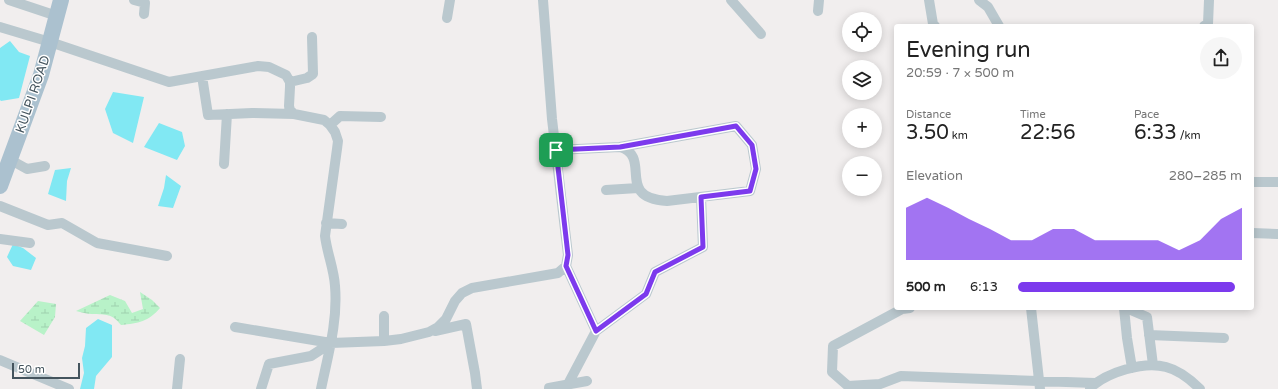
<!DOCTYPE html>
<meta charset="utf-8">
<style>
:root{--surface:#fff;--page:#f6f6f6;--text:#222;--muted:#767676;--accent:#7c3aed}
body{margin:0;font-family:"Varela Round",sans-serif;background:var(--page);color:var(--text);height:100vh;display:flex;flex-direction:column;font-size:15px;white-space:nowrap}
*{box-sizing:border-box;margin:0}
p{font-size:13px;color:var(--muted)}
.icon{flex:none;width:22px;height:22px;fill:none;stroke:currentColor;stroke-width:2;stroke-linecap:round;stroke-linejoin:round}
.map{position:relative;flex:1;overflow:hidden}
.details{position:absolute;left:894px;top:24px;width:360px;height:286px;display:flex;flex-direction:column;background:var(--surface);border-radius:4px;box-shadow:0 2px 10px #0003}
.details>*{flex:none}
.controls{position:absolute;left:842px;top:12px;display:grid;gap:8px}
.controls a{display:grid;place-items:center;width:40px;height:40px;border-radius:50%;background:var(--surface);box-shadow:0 2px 10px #0003;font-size:20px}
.scale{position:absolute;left:12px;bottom:10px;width:68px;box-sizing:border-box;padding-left:4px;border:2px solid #44545d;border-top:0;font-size:11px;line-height:14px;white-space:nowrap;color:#44545d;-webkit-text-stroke:3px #fff;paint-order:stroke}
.pin{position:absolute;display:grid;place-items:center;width:34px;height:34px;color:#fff;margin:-17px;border-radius:8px;box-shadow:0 2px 6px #0006}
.round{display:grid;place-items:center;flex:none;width:42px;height:42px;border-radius:21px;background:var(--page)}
.overview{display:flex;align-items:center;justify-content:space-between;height:68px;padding:0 12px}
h1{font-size:22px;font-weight:600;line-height:30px}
.figures{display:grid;grid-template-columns:repeat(3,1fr);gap:6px;height:68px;padding:4px 12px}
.figures div{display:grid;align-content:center}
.figures b{font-size:20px;font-weight:600}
.figures small{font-size:11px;font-weight:400}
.figures p{font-size:11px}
.chart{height:112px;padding:8px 12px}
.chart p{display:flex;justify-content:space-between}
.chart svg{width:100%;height:72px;margin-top:4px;fill:var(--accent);opacity:.7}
ul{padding:0 12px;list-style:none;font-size:13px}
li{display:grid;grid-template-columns:64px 48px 1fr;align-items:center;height:30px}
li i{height:10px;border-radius:5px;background:var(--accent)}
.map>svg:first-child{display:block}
.wetland{fill:url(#wetland-marsh)}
.water{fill:#81e8f3}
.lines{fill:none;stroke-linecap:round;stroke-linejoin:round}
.minor{stroke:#bac8ce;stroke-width:10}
.primary{stroke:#abc1cf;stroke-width:16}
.route-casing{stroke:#fff;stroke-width:8}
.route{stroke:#7c3aed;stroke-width:5}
.labels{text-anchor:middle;stroke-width:3;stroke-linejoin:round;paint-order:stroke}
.street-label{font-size:13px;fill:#44545d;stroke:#fff}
</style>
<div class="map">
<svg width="1278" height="389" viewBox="0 0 1278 389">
<defs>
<pattern id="wetland-marsh" width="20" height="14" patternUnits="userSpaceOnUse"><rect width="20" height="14" fill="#b8f2c8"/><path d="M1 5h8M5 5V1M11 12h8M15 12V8" fill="none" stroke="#9fd1ae"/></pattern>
</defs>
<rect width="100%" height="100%" fill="#f1eeee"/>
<!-- wetland -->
<path class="wetland" d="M140,292L152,300L160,308C148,322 139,323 121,325C111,313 107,315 92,314C87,314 81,312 76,311L110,295L125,301L132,313L143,309Z
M38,301L56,304L55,317L44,335L20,321Z"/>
<!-- water -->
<path class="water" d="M10,41L19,52L30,56L19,98L1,101L0,100V48Z
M113,92L144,97L133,143L113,133L105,109Z
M159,123L182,132L185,146L177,160L144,147Z
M71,168L67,181L66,201L48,194L55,170Z
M166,175L181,186L173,208L158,206L164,188Z
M13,244L23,248L36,258L31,270L13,266L7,257Z
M98,319L112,325V357L96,376L94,389H80L84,373L82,358L85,346L86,328Z"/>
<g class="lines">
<!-- minor -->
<path class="minor" d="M9,0L57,16
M134,0L145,3L144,14
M731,0L761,34
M929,0L933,24L935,26
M979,0L988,7L999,26
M818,11L819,0
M447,18L450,0
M1204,26L1208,24L1209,0
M0,27L50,42L169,82L258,66L269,67L286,75L290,82V87L289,106L290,110L294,114L324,120L330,125L335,132L338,141L337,149L325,236C327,253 334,269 335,286C338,321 328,355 321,389
M202,76L208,115L252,113L294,114
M290,82L307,78L313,74L312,37
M330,125L340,116L381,117
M556,150L620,147C653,157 614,198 667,201L750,191L756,169L752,145L736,126L620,147
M9,159L27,169L45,166
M224,164L227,114
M1252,182H1278
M606,190L638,188
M0,206L48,225L62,223L97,243L167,256
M326,223L342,224
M1252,233L1277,234
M0,239L30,243
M566,266L596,331L568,384
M910,308L902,309L833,346L832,372L848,386L880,384L901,376L1095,383
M1031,308L1040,389
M1124,308L1127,338L1132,368
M1126,308L1147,317L1153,365
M235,327L331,343L384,341L401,339L429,332L438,327L446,319L455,301L462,293L472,288L558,273L566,266L568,255L552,119L543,0
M435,331L466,324L475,373L477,389
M596,331L646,294L655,272L703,247L701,197
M1149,335L1224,338
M384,341V316
M0,360L69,389
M1090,388C1107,372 1144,361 1166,367C1178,370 1191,380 1200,389
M177,389L180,359
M261,389L269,364L311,356L331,343
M549,389V388L587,381"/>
<!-- primary -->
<path class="primary" d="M0,186L41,75L61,0"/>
</g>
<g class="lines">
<defs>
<path id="route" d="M736,126L752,145L756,169L750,191L701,197L703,247L655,272L646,294L596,331L566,266L568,255L556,150L620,147Z"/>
</defs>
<!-- route casing -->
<use href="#route" class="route-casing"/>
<!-- route -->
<use href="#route" class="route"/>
</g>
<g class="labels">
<!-- street labels -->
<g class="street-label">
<text transform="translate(32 94) rotate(-71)" y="5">KULPI ROAD</text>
</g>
</g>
</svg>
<div class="controls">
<a><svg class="icon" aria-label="locate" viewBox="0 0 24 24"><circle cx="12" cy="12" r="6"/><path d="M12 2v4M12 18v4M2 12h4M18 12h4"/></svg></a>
<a><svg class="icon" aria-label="layers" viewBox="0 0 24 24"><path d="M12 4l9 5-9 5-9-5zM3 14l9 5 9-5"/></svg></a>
<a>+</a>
<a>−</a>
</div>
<div class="scale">50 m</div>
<div class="pin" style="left:556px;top:150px;background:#1e9e55"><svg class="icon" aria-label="arrive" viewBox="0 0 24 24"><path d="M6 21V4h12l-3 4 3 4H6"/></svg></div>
<section class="details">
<div class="overview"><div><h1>Evening run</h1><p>20:59 · 7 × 500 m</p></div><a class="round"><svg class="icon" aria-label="share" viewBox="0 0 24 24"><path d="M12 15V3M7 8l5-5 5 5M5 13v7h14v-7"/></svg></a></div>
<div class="figures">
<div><p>Distance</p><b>3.50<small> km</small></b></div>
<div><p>Time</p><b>22:56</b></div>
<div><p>Pace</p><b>6:33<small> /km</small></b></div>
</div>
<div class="chart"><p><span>Elevation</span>280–285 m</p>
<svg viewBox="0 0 160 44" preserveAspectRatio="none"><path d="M0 44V12L10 6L20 12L30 19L40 25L50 32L60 32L70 25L80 25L90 32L100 32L110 32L120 32L130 38L140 32L150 19L160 12V44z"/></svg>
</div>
<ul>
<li><b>500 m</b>6:13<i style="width:97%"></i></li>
</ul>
</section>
</div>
